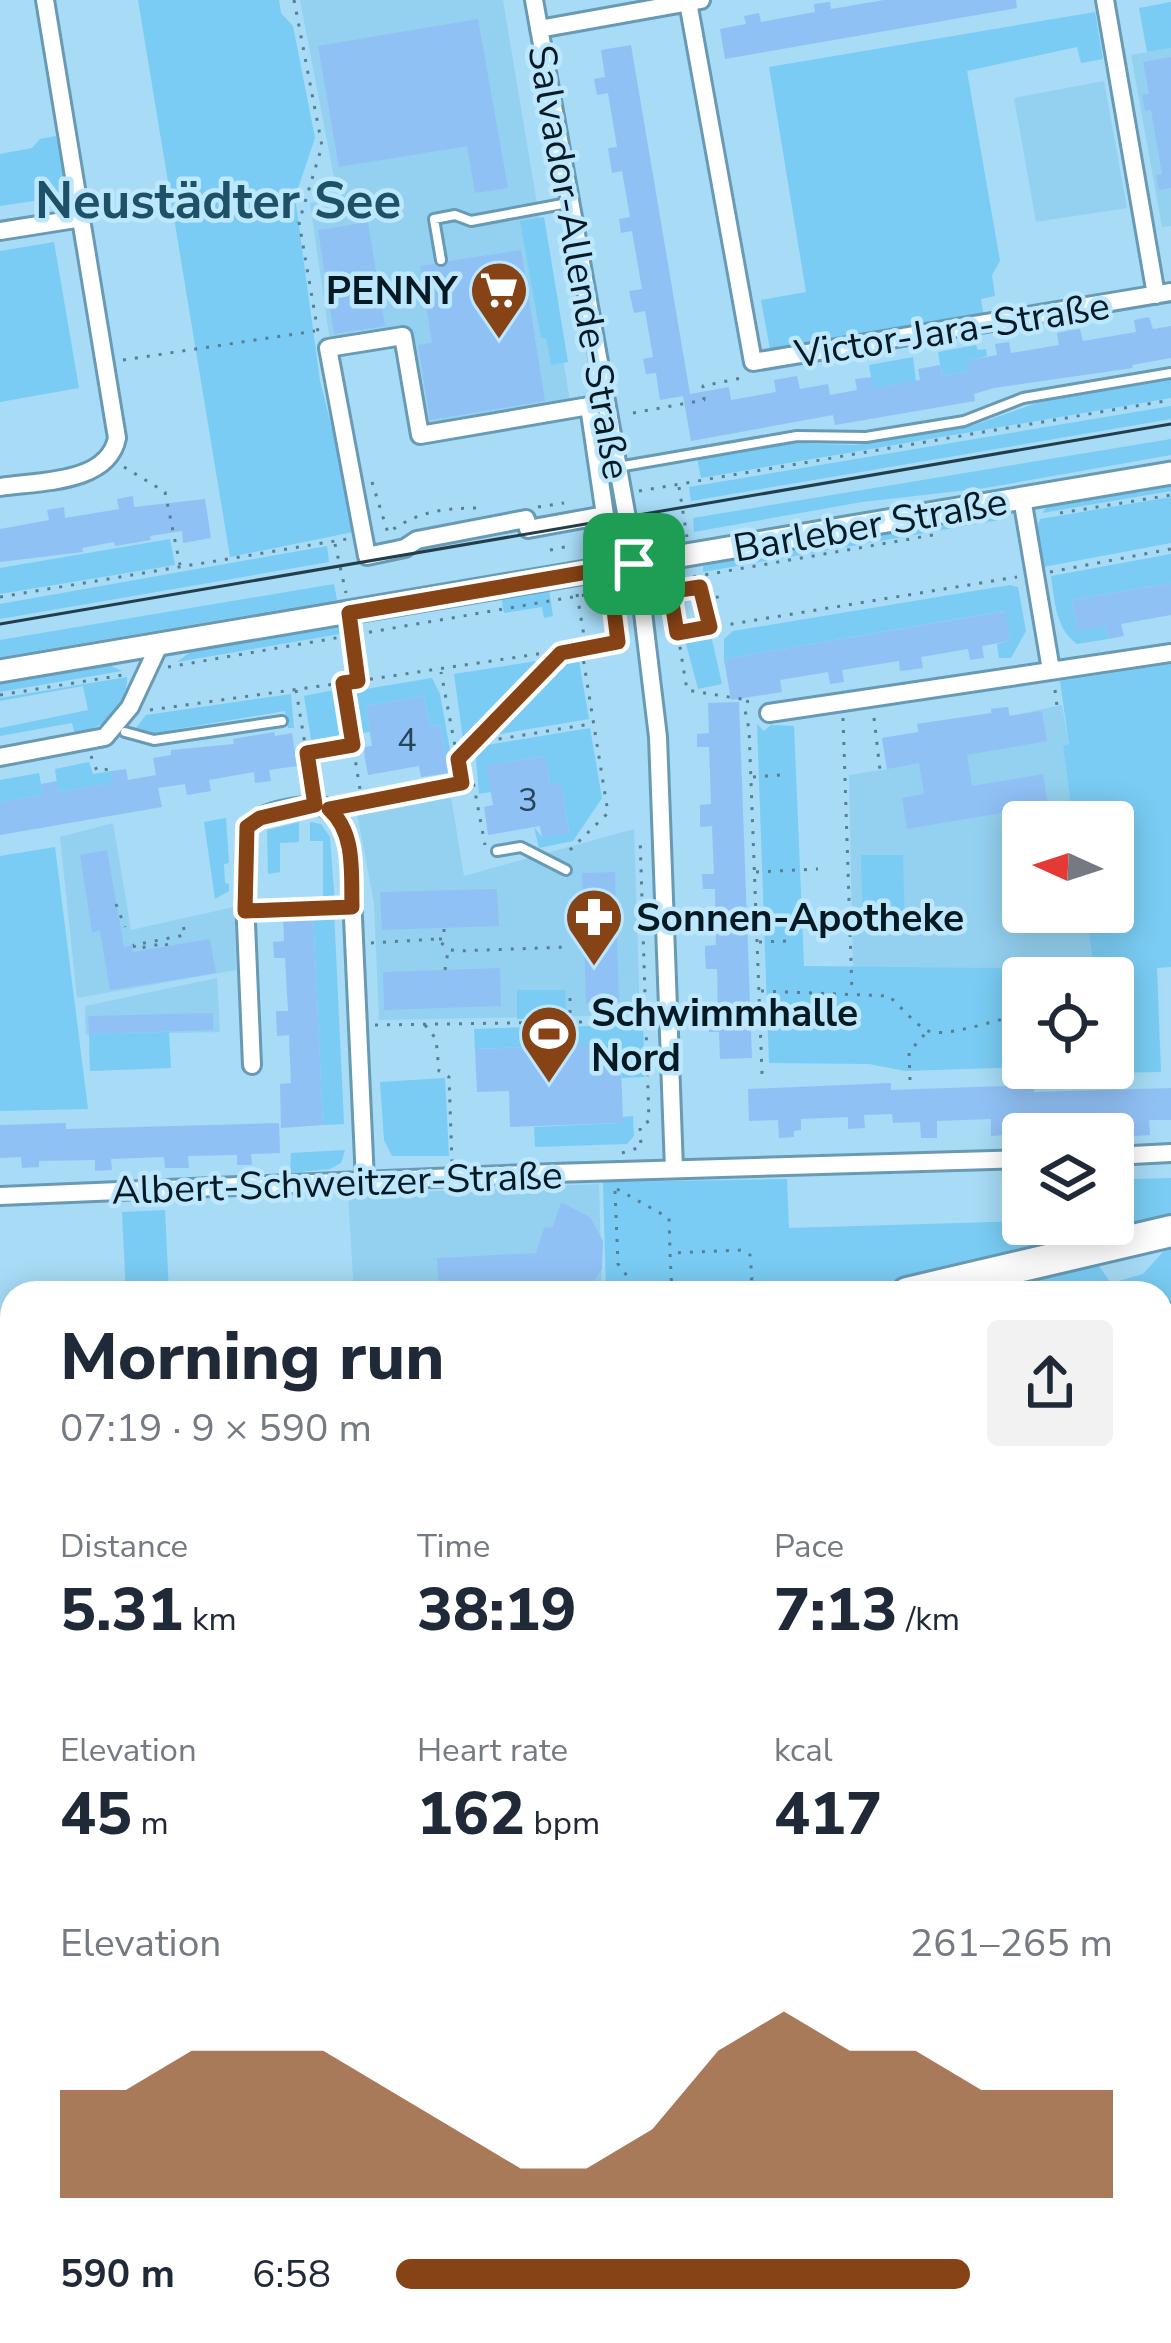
<!DOCTYPE html>
<meta charset="utf-8">
<style>
:root{--surface:#fff;--page:#f2f2f3;--text:#1f2937;--muted:#747a83;--accent:#864315}
body{margin:0;font-family:"Nunito Sans",sans-serif;background:var(--page);color:var(--text);height:100vh;display:flex;flex-direction:column;font-size:45px;white-space:nowrap}
*{box-sizing:border-box;margin:0}
p{font-size:39px;color:var(--muted)}
.icon{flex:none;width:66px;height:66px;fill:none;stroke:currentColor;stroke-width:2;stroke-linecap:round;stroke-linejoin:round}
.map{position:relative;flex:1;overflow:hidden}
.sheet{position:absolute;left:0px;top:1281px;width:1173px;height:1062px;display:flex;flex-direction:column;background:var(--surface);border-radius:36px 36px 0 0;box-shadow:0 6px 30px #0003}
.sheet>*{flex:none}
.needle{width:78px;rotate:273deg}
.buttons{position:absolute;left:1002px;top:801px;display:grid;gap:24px}
.buttons a{display:grid;place-items:center;width:132px;height:132px;border-radius:12px;background:var(--surface);box-shadow:0 6px 30px #0003;font-size:60px}
.pin{position:absolute;display:grid;place-items:center;width:102px;height:102px;color:#fff;margin:-51px;border-radius:24px;box-shadow:0 6px 18px #0006}
.round{display:grid;place-items:center;flex:none;width:126px;height:126px;border-radius:12px;background:var(--page)}
.head{display:flex;align-items:center;justify-content:space-between;height:204px;padding:0 60px}
h1{font-size:66px;font-weight:800;line-height:90px}
.metrics{display:grid;grid-template-columns:repeat(3,1fr);gap:18px;height:204px;padding:12px 60px}
.metrics div{display:grid;align-content:center}
.metrics b{font-size:60px;font-weight:800}
.metrics small{font-size:33px;font-weight:400}
.metrics p{font-size:33px}
.chart{height:336px;padding:24px 60px}
.chart p{display:flex;justify-content:space-between}
.chart svg{width:100%;height:216px;margin-top:12px;fill:var(--accent);opacity:.7}
ul{padding:0 60px;list-style:none;font-size:39px}
li{display:grid;grid-template-columns:192px 144px 1fr;align-items:center;height:90px}
li i{height:30px;border-radius:15px;background:var(--accent)}
.map>svg:first-child{display:block}
.built{fill:#94d1f0}
.green{fill:#7accf4}
.building{fill:#90c1f5}
.lines{fill:none;stroke-linecap:round;stroke-linejoin:round}
.lane-casing{stroke:#689ab4;stroke-width:14}
.street-casing{stroke:#689ab4;stroke-width:22}
.secondary-casing{stroke:#689ab4;stroke-width:27}
.highway-casing{stroke:#689ab4;stroke-width:36}
.path{stroke:#5a7e91;stroke-width:3;stroke-dasharray:3 9;stroke-linecap:butt}
.lane{stroke:#fff;stroke-width:8}
.street{stroke:#fff;stroke-width:16}
.secondary{stroke:#fff;stroke-width:21}
.highway{stroke:#fff;stroke-width:30}
.tram{stroke:#233d4a;stroke-width:3}
.route-casing{stroke:#fff;stroke-width:24}
.route{stroke:#864315;stroke-width:15}
.labels{text-anchor:middle;stroke-width:9;stroke-linejoin:round;paint-order:stroke}
.number-label{font-size:33px;fill:#284458}
.street-label{font-size:39px;fill:#061a24;stroke:#bde7fd}
.poi-label{font-size:39px;font-weight:bold;fill:#061a24;stroke:#bde7fd;text-anchor:start}
.district-label{font-size:51px;font-weight:bold;fill:#1d5167;stroke:#bde7fd}
</style>
<div class="map">
<svg width="1171" height="2343" viewBox="0 0 1171 2343">
<rect width="100%" height="100%" fill="#a7dbf6"/>
<!-- built -->
<path class="built" d="M300,0H503L571,407L422,432L404,333L330,341L310,203L338,198Z
M1171,48V226L1162,227L1131,55Z
M1104,81L1127,208L1036,222L1014,98Z
M1062,705L1069,745L1063,747L1073,822H1023V912H1086L1094,969L853,968L849,775L887,769L882,738L918,732L917,724L991,713V709L1008,707L1010,716Z
M450,791L464,876L634,829L640,1015L379,1020L374,903L356,808Z
M113,823L131,930L234,907L236,970L77,998L60,837Z
M217,978L220,1032L86,1035L85,1006Z
M599,1184L602,1293H354L348,1195Z
M0,1648H12V1768H4Z
M1161,1970H1171V2089L1161,2092Z"/>
<!-- green -->
<path class="green" d="M138,0H279L281,13L293,26L315,138L295,197L320,381L358,531L230,557Z
M1171,2V48L1147,52L1139,8Z
M1095,12L1103,59L1081,63L1077,47L967,71L1000,261L992,275L995,296L981,299L984,318L770,349L761,300L806,292L769,67Z
M56,136C62,169 80,195 42,212L40,200L0,206V154L32,148L40,139Z
M544,217L568,362L551,365L546,338H541L520,221Z
M54,242L79,388L0,402V251Z
M976,345L978,350L986,349L987,356L969,360L970,371L942,376L938,352Z
M913,357L916,381L873,388L869,365Z
M1171,380V398L701,478L697,458L789,443L855,445L974,425L1040,402Z
M1171,406V419L691,501L689,487Z
M1171,439V455L985,488L862,502L694,532L693,518Z
M1171,484V491L1042,513L1049,504Z
M1171,497V543L1043,567L1040,563L1035,533L1040,519Z
M992,513L1005,519L703,572V566L729,560Z
M170,539L175,565L0,594V568Z
M327,546L329,562L0,619V604Z
M1171,554V583L1072,600L1077,630L1106,626L1108,639L1077,644C1055,628 1055,601 1051,576Z
M334,584L337,600L0,657V640Z
M1010,585L1018,587L1026,631L1011,658H999L997,644L1010,641L1004,611L724,659V639L733,631Z
M549,589L553,616L544,618L542,607L504,613L501,596Z
M339,626L340,634L177,662L193,650Z
M711,635L722,684L698,689L685,640Z
M578,655L589,719L487,736L562,658Z
M549,659L473,738L463,739L454,674Z
M1171,664V967L1157,968L1161,1072L1053,1074L1027,1068H1113V978H1023V1067L905,1071L869,1064L769,1063L757,724L764,731L771,725L794,726L804,966L1094,969L1086,912H1113V822H1073L1063,746L1069,744L1060,681Z
M109,665L122,671L0,692V683Z
M127,677C127,709 104,729 75,734L72,723L0,736V728L88,710L83,686L0,701V698Z
M432,678L440,694L453,767L448,768L440,725L430,727L424,696L366,706L370,732L359,733L354,691Z
M334,690L343,740L312,745L304,696Z
M291,694L294,728H288L285,711L154,733L136,728L146,715Z
M590,728L602,798L573,841L539,848L534,827L542,837L569,832L561,784L550,785L545,756L487,765L491,792L479,794L475,747Z
M89,762L93,774L111,771L113,783L58,792L55,769Z
M39,773L43,795L0,802V780Z
M226,818L229,863L224,864L225,883L229,884V891L215,899L204,822Z
M299,822V842L280,843V872L268,874L267,830Z
M310,822L321,824L330,837L335,904L323,905V841H310Z
M55,847L88,1109L0,1111V856Z
M861,855H903L905,929L863,930Z
M334,910L344,1124L323,1125L313,911Z
M517,990H565L566,1018L517,1019Z
M643,1024L645,1077L622,1078L621,1068L606,1069L565,1046V1027Z
M557,1026V1046L475,1049L474,1029Z
M169,1032L171,1068L90,1071L89,1034Z
M445,1078L449,1156H392L384,1140L380,1082Z
M633,1116L634,1136L627,1144L535,1147L534,1127L622,1123L623,1117Z
M345,1150L341,1163L330,1169L290,1173L291,1153Z
M1128,1162L1134,1179L1171,1178V1217L1117,1226L841,1293H606L603,1182L787,1179L789,1228L1023,1221L1113,1224V1163Z
M165,1210L169,1293H126L122,1212Z
M1171,1243V1301L1161,1302V1293H966L1099,1266L1111,1283L1143,1274Z
M1161,1416L1171,1417V1511L1161,1512Z
M1161,1604H1171V1817H1161Z
M0,1987H9L12,1993V2273H0Z
M177,2331H323V2343H177Z"/>
<!-- building -->
<path class="building" d="M884,0H1016L1017,8L725,59L720,29L746,24L744,16L759,13L761,22L815,12L814,4L830,2L831,9Z
M478,19L508,188L475,193L467,146L339,167L318,46Z
M631,45L690,394L729,387L731,400L776,392L774,380L797,376L800,389L828,384L830,395L857,390L855,379L863,378L872,377L873,388L920,380L918,369L940,365L942,376L970,371L968,360L997,355L995,344L1009,342L1011,353L1059,345L1057,333L1072,330L1080,329L1083,341L1136,332L1134,320L1149,317L1153,329L1171,326V358L1132,365L1133,368L994,388L974,394L975,401L835,425L833,415L691,441L683,396L660,400L656,373L646,374L643,359L653,357L645,311L634,313L629,291L642,289L632,231L621,233L619,219L630,217L622,171L612,173L608,148L617,147L608,93L597,95L594,79L605,77L601,50Z
M1171,57V188L1159,190L1156,175L1162,174L1151,110L1145,111L1142,95L1149,94L1143,62Z
M368,222L385,326L334,334L318,230Z
M521,250L545,401L430,420L418,345L432,343L420,266L434,264L441,268L449,261Z
M133,496L134,507L205,499L211,538L183,543L182,531L150,536L151,540L115,546L114,542L82,548L83,552L0,562V529L49,520L47,510L64,507L65,518L119,509L117,499Z
M1171,583V615L1121,624L1124,636L1108,639L1106,626L1077,631L1072,600Z
M1005,611L1010,641L982,646L984,658L970,660L968,649L921,657L923,668L909,670L900,671L899,661L842,670L844,682L830,684L828,672L780,680L782,692L731,700L724,659Z
M424,696L430,727L440,725L449,773L421,777L419,766L368,775L363,747L372,746L366,706Z
M739,702L752,1058L720,1059L719,1032H709V1015H718L717,969H706L705,953V946L716,945L715,889H703L702,874H714L712,826L700,827V805L711,804L709,747H697V734L709,733L708,703Z
M1008,707L1009,716L1042,711L1047,741L967,755L972,786L1043,774L1048,805L907,829L902,798L924,794L919,763L887,769L882,738L919,732L917,724L992,713L991,709Z
M274,732L275,736L292,733L297,766L269,770L271,781L255,783L254,772L209,780L211,791L187,795L185,784L158,788L162,807L0,835V802L43,795L41,784L57,781L58,792L112,783L111,771L126,769L128,780L156,775L153,758L171,755V750L234,744L233,739Z
M545,756L550,785L561,783L569,833L542,837L540,826L488,835L484,807L493,805L486,765Z
M107,850L124,947L132,945L133,952L210,939L216,973L110,990L100,931L92,932L80,855Z
M615,872L619,1002L586,1003L582,873Z
M497,889L499,926L382,930L380,892Z
M313,911L323,1125L281,1128L280,1084L291,1083L289,1035L277,1036L276,1011H288L285,958H274L273,942L284,941L283,913Z
M500,968L501,1006L384,1010L383,972Z
M213,1013V1030L89,1034L88,1016Z
M605,1044L606,1069L621,1068L623,1123L510,1127L509,1091L477,1092L475,1049Z
M891,1083V1090L1034,1085V1092L1171,1088V1120H1149L1150,1135L1133,1136V1121L1087,1122V1134H1064L1063,1123L1007,1119V1135L991,1136V1119L937,1121V1138H921L920,1122L893,1123L892,1114L864,1115L865,1128L848,1129V1117L801,1119V1130L794,1131V1137L779,1138L778,1120L749,1121L748,1089Z
M66,1123V1129L279,1123L280,1153L251,1154L252,1165H237V1155L188,1156L189,1168H165L164,1157L111,1159L112,1170L95,1171V1160L39,1161V1167L22,1168L21,1157L0,1158V1125Z
M561,1202L590,1217L603,1241L602,1269L585,1293H439L437,1258L536,1253L544,1228L553,1227Z"/>
<g class="lines">
<defs>
<path id="lane" d="M441,260L434,219L455,215L471,221L568,203
M618,467L797,436L866,437L964,421L1023,398L1171,373
M125,732L154,740L282,721
M497,851L521,847L566,870
M1161,1624H1171
M0,1875H12"/>
<path id="street" d="M534,0L641,596L658,737L674,1169
M1105,0L1156,295
M688,2L753,362L1171,292
M539,29L701,0
M0,231L82,218
M403,336L420,435L589,406L605,515L528,529L526,519L417,540L405,548L367,556L328,348Z
M0,487C38,481 108,484 117,438L45,0
M1022,498L1051,670
M769,713L1171,653
M0,757L105,737L130,707L160,643
M252,1065L245,900L246,829C260,810 300,805 323,806L341,821L350,852L365,1181
M1113,1156L1171,1153
M0,1196L553,1173L1023,1159
M0,1515H12
M1161,1521H1171
M1161,1831H1171
M0,1921H12
M1161,1941H1171
M1161,2182L1171,2178
M0,2293L12,2294
M36,2343V2331
M341,2343L345,2331
M752,2343L782,2331"/>
<path id="secondary" d="M0,671L1171,473"/>
<path id="highway" d="M907,1293L1171,1231
M1161,1319H1171
M1161,1341H1171
M0,1375H12
M0,1397H12
M1161,1400L1171,1402"/>
</defs>
<!-- lane casing -->
<use href="#lane" class="lane-casing"/>
<!-- street casing -->
<use href="#street" class="street-casing"/>
<!-- secondary casing -->
<use href="#secondary" class="secondary-casing"/>
<!-- highway casing -->
<use href="#highway" class="highway-casing"/>
<!-- path -->
<path class="path" d="M294,0L322,146L299,222L318,332
M123,360L315,331
M633,413L704,400L703,386L746,377
M124,467L165,492L180,565
M372,482L388,533C417,511 445,508 481,508
M679,487L687,537
M639,491L1171,400
M538,507L564,503
M1060,513L1171,495
M335,544L346,593
M550,550L570,546
M1050,572L1171,549
M693,576L701,587L710,627
M658,583L933,535
M673,591L699,587
M659,593L670,591L677,633L1017,577
M577,594L586,648
M0,597L347,539
M704,599L725,596
M350,633L358,681L343,683L362,802
M678,635L687,690L747,700
M168,667L619,589
M358,681L618,642L613,602L626,599
M296,690L312,787
M1055,690L1057,706
M0,695L123,675
M748,700L745,710L749,729L762,1074
M150,710L342,683
M843,718L852,992
M874,718L880,770
M475,743L590,724
M307,753L351,745
M91,756L97,771L115,768
M457,759L559,654
M753,777L780,775
M464,783L473,781L485,845
M347,805L462,783L441,672
M570,850L608,813L582,651
M756,872L818,869
M116,904L125,927
M264,910L333,908
M439,939H444V928
M759,942L787,941
M371,943L437,939L448,949L456,951L569,947
M167,946L166,943L135,949L134,945L185,935L183,924
M445,970L448,951
M761,991L889,996C900,1006 913,1022 926,1030C941,1039 992,1021 1012,1017L1023,1025
M570,998V1020
M375,1025L646,1021
M425,1025L436,1039L439,1071L449,1077L452,1162
M1074,1068L1085,1080
M1027,1075L1035,1068
M910,1080L909,1052L925,1034
M622,1153L641,1147L640,1126L649,1121L640,837
M617,1189L669,1218L670,1251
M615,1191L618,1264L640,1293
M672,1293L670,1253L742,1250L750,1255L752,1278L748,1288L688,1293
M0,1628H12
M1161,1914H1171
M1161,1918H1171
M1161,1962H1171
M0,1999H12
M0,2222L12,2223
M0,2332H17
M56,2332L323,2334"/>
<!-- lane -->
<use href="#lane" class="lane"/>
<!-- street -->
<use href="#street" class="street"/>
<!-- secondary -->
<use href="#secondary" class="secondary"/>
<!-- highway -->
<use href="#highway" class="highway"/>
<!-- tram -->
<path class="tram" d="M0,624L1171,424
M0,1899H12
M1161,1925L1171,1926
M1161,1951H1171"/>
</g>
<g class="lines">
<defs>
<path id="route" d="M634,564L349,613L358,681L343,683L353,745L307,753L315,805L260,818L247,827L245,911L352,907C351,874 356,833 329,809L462,783L458,759L561,653L618,642L613,602L670,591L677,633L710,627L700,587L640,596L634,564"/>
</defs>
<!-- route casing -->
<use href="#route" class="route-casing"/>
<!-- route -->
<use href="#route" class="route"/>
</g>
<!-- icons -->
<defs>
<symbol id="supermarket-pin" viewBox="-11 -11 22 30"><path d="M0 17L-7.5 6A9.5 9.5 0 1 1 7.5 6Z" fill="#864315" stroke="#bde7fd"/><path d="M-6-5.5h2.5l.6 2H6L4.5 2H-2.5L-4.4-4H-6ZM-1.5 3.2a1.3 1.3 0 1 0 .1 0ZM3 3.2a1.3 1.3 0 1 0 .1 0Z" fill="#fff"/></symbol>
<symbol id="pharmacy-pin" viewBox="-11 -11 22 30"><path d="M0 17L-7.5 6A9.5 9.5 0 1 1 7.5 6Z" fill="#864315" stroke="#bde7fd"/><path d="M-2-6h4v4h4v4h-4v4h-4v-4h-4v-4h4Z" fill="#fff"/></symbol>
<symbol id="stadium-pin" viewBox="-11 -11 22 30"><path d="M0 17L-7.5 6A9.5 9.5 0 1 1 7.5 6Z" fill="#864315" stroke="#bde7fd"/><path d="M0-5a6.5 5 0 1 0 0 10a6.5 5 0 1 0 0-10ZM-3.5-1.8h7v3.6h-7Z" fill="#fff"/></symbol>
</defs>
<g fill-rule="evenodd">
<use href="#supermarket-pin" x="466" y="257" width="66" height="90"/>
<use href="#pharmacy-pin" x="561" y="884" width="66" height="90"/>
<use href="#stadium-pin" x="516" y="1001" width="66" height="90"/>
</g>
<g class="labels">
<!-- number labels -->
<g class="number-label">
<text x="407" y="751">4</text>
<text x="528" y="811">3</text>
</g>
<!-- street labels -->
<g class="street-label">
<text transform="translate(580 262) rotate(80)" y="14">Salvador-Allende-Straße</text>
<text transform="translate(952 329) rotate(-9)" y="14">Victor-Jara-Straße</text>
<text transform="translate(870 524) rotate(-10)" y="14">Barleber Straße</text>
<text transform="translate(337 1182) rotate(-2)" y="14">Albert-Schweitzer-Straße</text>
</g>
<!-- poi labels -->
<g class="poi-label">
<text x="457" y="304" text-anchor="end">PENNY</text>
<text x="636" y="931">Sonnen-Apotheke</text>
<text x="591" y="1026">Schwimmhalle<tspan x="591" dy="45">Nord</tspan></text>
</g>
<!-- district labels -->
<g class="district-label">
<text x="218" y="218">Neustädter See</text>
</g>
</g>
</svg>
<div class="buttons">
<a><svg class="needle" viewBox="-14 -14 28 28"><path d="M0-13l5 13h-10z" fill="#e53935"/><path d="M0 13l5-13h-10z" fill="#747a83"/></svg></a>
<a><svg class="icon" aria-label="locate" viewBox="0 0 24 24"><circle cx="12" cy="12" r="6"/><path d="M12 2v4M12 18v4M2 12h4M18 12h4"/></svg></a>
<a><svg class="icon" aria-label="layers" viewBox="0 0 24 24"><path d="M12 4l9 5-9 5-9-5zM3 14l9 5 9-5"/></svg></a>
</div>
<div class="pin" style="left:634px;top:564px;background:#1e9e55"><svg class="icon" aria-label="arrive" viewBox="0 0 24 24"><path d="M6 21V4h12l-3 4 3 4H6"/></svg></div>
<section class="sheet">
<div class="head"><div><h1>Morning run</h1><p>07:19 · 9 × 590 m</p></div><a class="round"><svg class="icon" aria-label="share" viewBox="0 0 24 24"><path d="M12 15V3M7 8l5-5 5 5M5 13v7h14v-7"/></svg></a></div>
<div class="metrics">
<div><p>Distance</p><b>5.31<small> km</small></b></div>
<div><p>Time</p><b>38:19</b></div>
<div><p>Pace</p><b>7:13<small> /km</small></b></div>
</div>
<div class="metrics">
<div><p>Elevation</p><b>45<small> m</small></b></div>
<div><p>Heart rate</p><b>162<small> bpm</small></b></div>
<div><p>kcal</p><b>417</b></div>
</div>
<div class="chart"><p><span>Elevation</span>261–265 m</p>
<svg viewBox="0 0 160 44" preserveAspectRatio="none"><path d="M0 44V22L10 22L20 14L30 14L40 14L50 22L60 30L70 38L80 38L90 30L100 14L110 6L120 14L130 14L140 22L150 22L160 22V44z"/></svg>
</div>
<ul>
<li><b>590 m</b>6:58<i style="width:80%"></i></li>
</ul>
</section>
</div>
